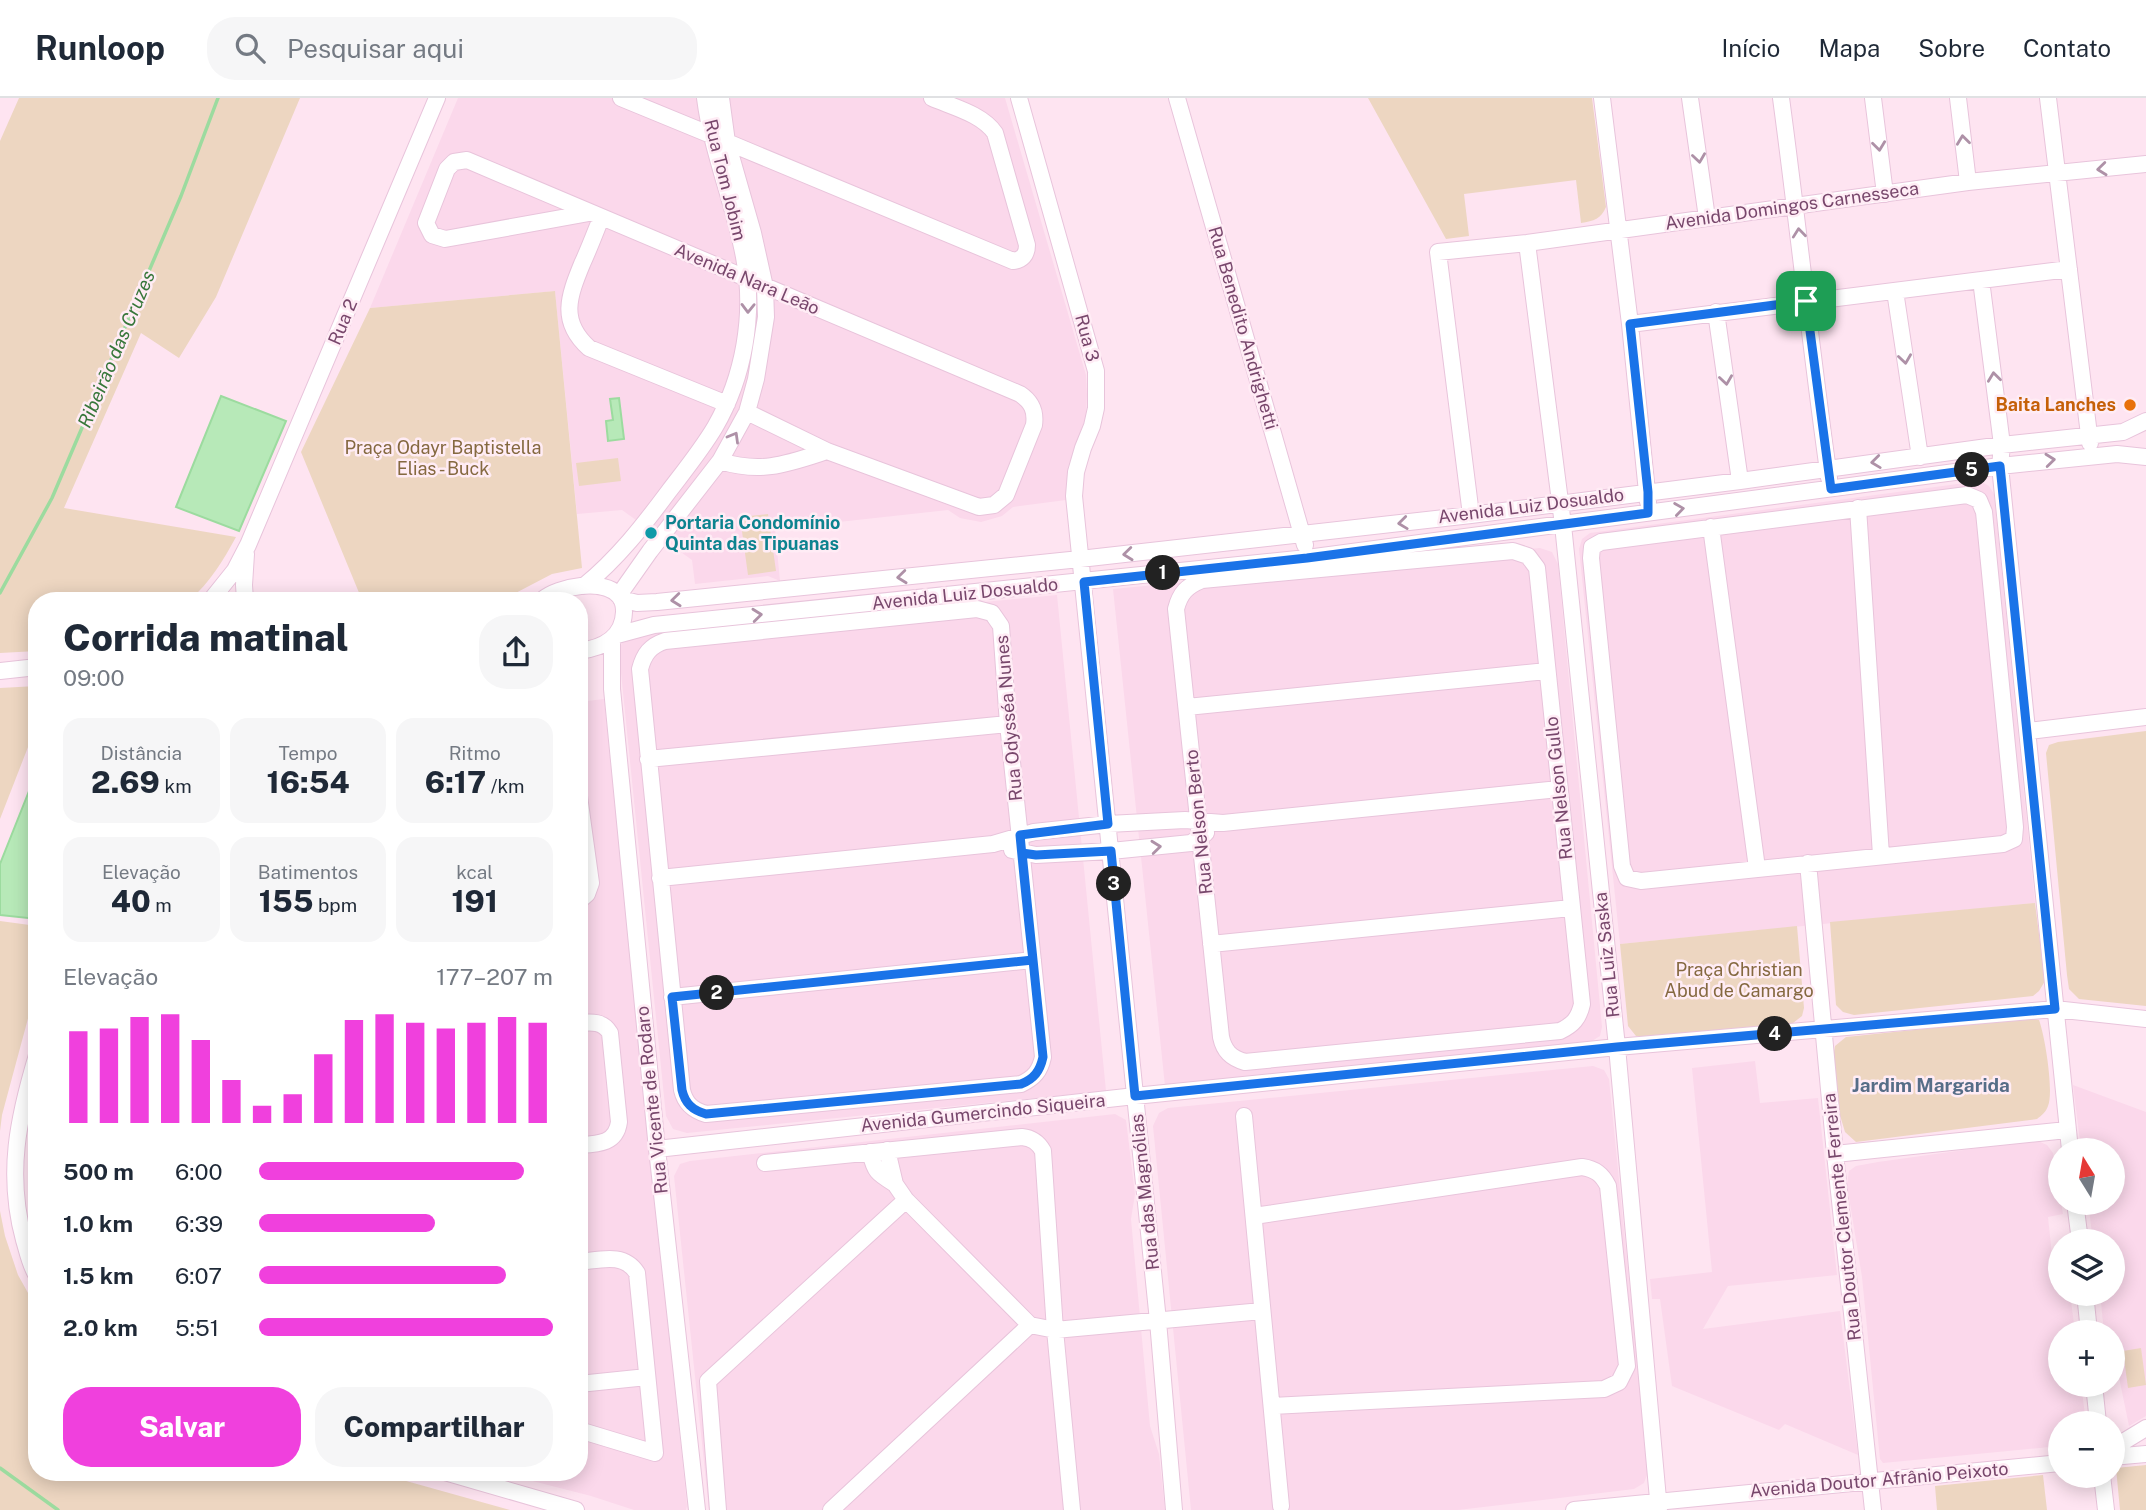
<!DOCTYPE html>
<html lang="pt">
<meta charset="utf-8">
<style>
:root{--surface:#fff;--page:#f6f6f7;--text:#1f2937;--muted:#747a83;--line:#e0e1e3;--accent:#f040dd}
body{margin:0;font-family:"Public Sans",sans-serif;background:var(--page);color:var(--text);height:100vh;display:flex;flex-direction:column;font-size:26px;white-space:nowrap}
*{box-sizing:border-box;margin:0}
p{font-size:23px;color:var(--muted)}
.icon{flex:none;width:38px;height:38px;fill:none;stroke:currentColor;stroke-width:2;stroke-linecap:round;stroke-linejoin:round}
.map{position:relative;flex:1;overflow:hidden}
.side{position:absolute;left:28px;top:494px;width:560px;height:889px;display:flex;flex-direction:column;background:var(--surface);border-radius:28px;box-shadow:0 4px 18px #0003}
.side>*{flex:none}
.needle{width:46px;rotate:349deg}
.buttons{position:absolute;left:2048px;top:1040px;display:grid;gap:14px}
.buttons a{display:grid;place-items:center;width:77px;height:77px;border-radius:50%;background:var(--surface);box-shadow:0 4px 18px #0003;font-size:35px}
.pin{position:absolute;display:grid;place-items:center;width:60px;height:60px;color:#fff;margin:-30px;border-radius:14px;box-shadow:0 4px 10px #0006}
.km{position:absolute;width:35px;height:35px;margin:-18px;border-radius:50%;background:#222;color:#fff;font-size:19px;line-height:35px;text-align:center}
.round{display:grid;place-items:center;flex:none;width:74px;height:74px;border-radius:28px;background:var(--page)}
.head{display:flex;align-items:center;justify-content:space-between;height:119px;padding:0 35px}
h1{font-size:38px;font-weight:800;line-height:52px}
.figures{display:grid;grid-template-columns:repeat(3,1fr);gap:10px;height:119px;padding:7px 35px}
.figures div{display:grid;align-content:center;border-radius:18px;background:var(--page);text-align:center}
.figures b{font-size:30px;font-weight:800}
.figures small{font-size:19px;font-weight:400}
.figures p{font-size:19px}
.chart{height:196px;padding:14px 35px}
.chart p{display:flex;justify-content:space-between}
.chart svg{width:100%;height:126px;margin-top:7px;stroke:var(--accent);stroke-width:6}
.cta{display:flex;gap:14px;margin-top:auto;padding:14px 35px}
.cta a{flex:1;height:80px;border-radius:28px;background:var(--accent);color:#fff;font-size:28px;font-weight:800;line-height:80px;text-align:center}
.cta a+a{background:var(--page);color:var(--text)}
ul{padding:0 35px;list-style:none;font-size:23px}
li{display:grid;grid-template-columns:112px 84px 1fr;align-items:center;height:52px}
li i{height:18px;border-radius:9px;background:var(--accent)}
header{display:flex;align-items:center;gap:42px;box-sizing:border-box;height:98px;padding:0 35px;background:var(--surface);border-bottom:2px solid var(--line)}
header strong{font-size:33px}
nav{display:flex;gap:38px;margin-inline-start:auto;font-size:24px}
.search{width:490px;height:63px;background:var(--page);display:flex;align-items:center;gap:18px;box-sizing:border-box;padding:0 24px;border-radius:28px;color:var(--muted);font-size:26px}
.map>svg:first-child{display:block}
.residential{fill:#fbd8eb}
.green{fill:#edd6c1}
.water{fill:#b7e9b8;stroke:#9cdb9f;stroke-width:2}
.lines{fill:none;stroke-linecap:round;stroke-linejoin:round}
.stream{stroke:#9cdb9f;stroke-width:3.5}
.minor-casing{stroke:#e8c4db;stroke-width:18}
.minor{stroke:#fff;stroke-width:16}
.oneway{stroke:#ae91a7}
.route-casing{stroke:#fff;stroke-width:14}
.route{stroke:#1a73e8;stroke-width:9}
.food-dot{fill:#e8710a;stroke:#ffecf5;stroke-width:2.5}
.culture-dot{fill:#0f9aa8;stroke:#ffecf5;stroke-width:2.5}
.labels{text-anchor:middle;stroke-width:5;stroke-linejoin:round;paint-order:stroke}
.street-label{font-size:18px;fill:#78476c;stroke:#ffecf5}
.food-label{font-size:18px;font-weight:bold;fill:#c56008;stroke:#ffecf5;text-anchor:end}
.park-label{font-size:18px;fill:#856940;stroke:#ffecf5}
.culture-label{font-size:18px;font-weight:bold;fill:#0d838f;stroke:#ffecf5;text-anchor:start}
.water-label{font-size:19px;font-style:italic;fill:#37773a;stroke:#ffecf5}
.neighbourhood-label{font-size:19px;font-weight:bold;fill:#566d87;stroke:#ffecf5}
</style>
<header>
<strong>Runloop</strong>
<div class="search"><svg class="icon" aria-label="search" viewBox="0 0 24 24"><circle cx="10" cy="10" r="6"/><path d="M15 15l6 6"/></svg>Pesquisar aqui</div>
<nav><a>Início</a><a>Mapa</a><a>Sobre</a><a>Contato</a></nav>
</header>
<div class="map">
<svg width="2146" height="1412" viewBox="0 0 2146 1412">
<rect width="100%" height="100%" fill="#fee4f1"/>
<!-- residential -->
<path class="residential" d="M458,0H1005L1086,277L1087,297L1086,318L1068,369L1066,402L1013,409L1002,418L981,424L960,420L948,412L775,431L780,483L768,478L695,486L692,462L622,412L577,416L555,193L370,210Z
M1980,383L1989,388L1994,396L2035,805L1620,846L1579,451L1582,441L1590,435Z
M1540,450L1552,454L1558,466L1602,929L1600,938L1592,943L1165,988L1113,491Z
M1057,497L1106,993L687,1035L673,1031L666,1018L619,555L622,544L634,537Z
M604,601L687,1408L686,1412H634L591,1398L497,1374H579V604Z
M1755,963L1760,1005L1818,1000L1837,1177L1728,1188L1703,1231L1840,1213L1858,1357L1785,1326L1779,1332L1672,1288L1660,1201H1652L1650,1181L1712,1174L1692,970Z
M1593,968L1604,972L1609,981L1648,1374L1644,1385L1634,1391L1458,1412H1191L1153,1028L1159,1015L1168,1010Z
M2073,987L2146,1014V1318L2129,1328L2112,1245V1234H2104L2100,1195H2112V1143H2093L2088,1104H2112V1052H2081Z
M1115,1016L1126,1022L1135,1096L1131,1121L1150,1328L1159,1356L1165,1412H709L674,1078L680,1066L690,1063Z
M2036,1042L2047,1047L2053,1055L2063,1116L2048,1119L2052,1157H2060V1195H2070L2075,1234H2060V1286H2081L2086,1325H2060V1348L1883,1365L1880,1361L1862,1179L1847,1087L1849,1073L1856,1068L1878,1064Z"/>
<!-- green -->
<path class="green" d="M19,0H300L216,199L179,260L141,235L64,410L236,439C223,463 210,484 190,502H37V553L0,555V43Z
M1368,0H1592L1606,109C1601,121 1594,123 1581,125L1576,82L1464,96L1469,138L1446,141Z
M555,193L582,470L552,476L502,502H362L301,354L370,210Z
M618,360L621,383L579,388L576,365Z
M768,416L776,473L748,477L740,419Z
M37,588V626L0,721V590Z
M2146,633V908L2079,901L2069,891L2067,877L2046,655L2049,647L2058,644Z
M2035,805L2045,883L2039,893L2033,898L1854,917L1843,914L1836,907L1830,824Z
M0,823L37,828V887L2,1017L0,1033Z
M1797,828L1804,910L1802,918L1793,925L1649,939L1636,938L1628,928L1620,846Z
M2029,920L2039,922C2045,938 2054,994 2048,1008C2046,1014 2042,1017 2037,1021L1856,1044L1845,1034L1839,1014L1833,960L1835,948L1846,939Z
M0,1113L5,1138L18,1177L37,1211V1374H374L510,1412H0Z
M2141,1250L2146,1287L2128,1290L2123,1253Z
M2146,1367V1412H2120L2116,1370Z
M2043,1377L2047,1412H1937L1935,1388Z"/>
<!-- water -->
<path class="water" d="M221,298L286,323L239,433L176,409Z
M619,300L624,341L608,343L606,323L613,322L610,301Z
M37,673V821L0,817V766Z"/>
<g class="lines">
<!-- stream -->
<path class="stream" d="M0,495L52,400L181,98L218,0
M0,1370L58,1412"/>
<defs>
<path id="minor" d="M621,0L711,37
M1019,0L1096,273V310L1092,328L1083,350L1076,374L1074,398L1158,1223L1174,1412
M1177,0L1305,447
M1602,0L1630,226L1648,404
M1690,0L1707,120
M1781,0C1798,126 1811,253 1829,380
M1873,0L1885,96
M1958,0L1968,84
M2048,0L2090,345
M727,44L1013,163C1022,162 1027,157 1027,147L995,35C982,16 953,9 932,0
M589,115L445,141L432,137L426,125L447,71L454,64L467,62L1020,296C1032,304 1036,313 1034,327L1006,397L994,407L979,409L827,353L747,314
M601,120C595,135 589,151 582,166C569,198 559,223 589,250L727,306
M1527,145L1563,427L1617,949L1659,1412
M1981,182L2002,347L2000,368L2070,1052
M1895,193L1920,359
M1716,214L1740,383
M1630,226L2069,171
M720,363C762,376 787,366 827,353
M1967,397L1979,402L1984,414L2015,729L2014,741L2003,746L1641,783L1627,780L1622,768L1591,460L1592,449L1601,444Z
M1858,410L1881,757
M1471,417L1438,154L1527,145L1968,84L2146,66
M1711,429L1757,770
M1513,453L1528,458L1537,470L1582,906C1579,920 1573,927 1560,933L1245,964C1231,960 1224,953 1221,939L1176,511C1180,495 1187,488 1202,482Z
M584,488C618,460 643,428 669,393C685,372 702,351 715,329C744,279 755,216 744,159C734,105 712,55 705,0
M619,497L650,453L720,363L747,314L756,281L766,219L765,189L753,135L727,44L721,0
M621,501L637,505L657,504L1080,461L1471,417L1740,383L2002,347L2123,334L2146,323
M211,502L235,472L248,447L437,0
M245,502L244,487L246,456
M542,502C558,488 604,480 619,498C623,502 624,508 624,514C623,540 603,550 579,553
M977,511L992,515L1001,528L1008,626L1043,959C1040,973 1034,980 1021,986L706,1016C692,1012 685,1005 682,992L640,571C644,556 650,548 665,543Z
M617,537L654,527L1307,460L2000,368L2117,356L2146,359
M612,542V591L657,1051L697,1412
M0,573L37,569
M1187,609L1547,573
M2029,633L2146,619
M648,661L1008,626
M579,698L591,785L587,796L579,803
M1012,752L1036,757L1111,753L1191,745L1206,735
M1808,765L1835,1056L1873,1412
M660,780L993,746L1034,734L1108,726L1185,722L1223,725L1559,691
M1211,846L1571,810
M672,899L1033,862
M579,925C592,924 603,923 610,935L619,1024C616,1046 598,1046 579,1047
M37,957C18,1020 6,1076 24,1142C28,1155 30,1167 37,1178
M1244,1018L1281,1408
M657,1051L1135,998L1617,949L2055,911L2146,921
M887,1052L895,1086L906,1102L1030,1227L1055,1232L1262,1213
M870,1054C875,1074 877,1075 895,1086
M1835,1056L2067,1032
M765,1065L1022,1039C1032,1040 1038,1044 1043,1053L1055,1232L1072,1412
M2075,1104L2080,1143
M1254,1118L1582,1069C1595,1071 1602,1076 1608,1088L1627,1268L1619,1284L1604,1291L1272,1308
M579,1164C600,1162 624,1154 637,1175L655,1355L579,1332
M2085,1195L2089,1234
M579,1286L647,1279
M2094,1286L2098,1325
M2112,1348L2123,1344L2146,1330
M2112,1359L2146,1356
M445,1374L576,1412
M2102,1377L2106,1412
M718,1412L708,1283L906,1102
M831,1412L1030,1227
M1574,1412L2060,1365"/>
</defs>
<!-- minor casing -->
<use href="#minor" class="minor-casing"/>
<!-- minor -->
<use href="#minor" class="minor"/>
</g>
<!-- one-way arrows -->
<defs><path id="oneway-chevron" d="M-2-3.5L2.5 0L-2 3.5" fill="none" stroke-width="1.6" stroke-linecap="round" stroke-linejoin="round" transform="scale(1.75)"/></defs>
<g class="oneway">
<use href="#oneway-chevron" transform="translate(1963 42) rotate(-97)"/>
<use href="#oneway-chevron" transform="translate(1879 48) rotate(83)"/>
<use href="#oneway-chevron" transform="translate(1699 60) rotate(82)"/>
<use href="#oneway-chevron" transform="translate(2102 71) rotate(174)"/>
<use href="#oneway-chevron" transform="translate(1799 135) rotate(-96)"/>
<use href="#oneway-chevron" transform="translate(748 210) rotate(91)"/>
<use href="#oneway-chevron" transform="translate(1905 261) rotate(82)"/>
<use href="#oneway-chevron" transform="translate(1994 279) rotate(-97)"/>
<use href="#oneway-chevron" transform="translate(1726 282) rotate(82)"/>
<use href="#oneway-chevron" transform="translate(734 339) rotate(-60)"/>
<use href="#oneway-chevron" transform="translate(2050 362) rotate(-6)"/>
<use href="#oneway-chevron" transform="translate(1876 364) rotate(173)"/>
<use href="#oneway-chevron" transform="translate(1679 411) rotate(-8)"/>
<use href="#oneway-chevron" transform="translate(1403 425) rotate(173)"/>
<use href="#oneway-chevron" transform="translate(1128 456) rotate(174)"/>
<use href="#oneway-chevron" transform="translate(902 479) rotate(174)"/>
<use href="#oneway-chevron" transform="translate(676 502) rotate(174)"/>
<use href="#oneway-chevron" transform="translate(757 517) rotate(-6)"/>
<use href="#oneway-chevron" transform="translate(1156 749) rotate(-6)"/>
</g>
<g class="lines">
<defs>
<path id="route" d="M1806,203L1630,226L1648,394V415L1307,460L1084,484L1108,726L1020,737C1024,779 1028,821 1033,862L672,899L682,992C685,1005 692,1012 706,1016L1021,986C1034,981 1040,973 1043,959L1022,755L1036,757L1111,753L1135,998L1617,949L2055,911L2000,368L1831,391L1806,203"/>
</defs>
<!-- route casing -->
<use href="#route" class="route-casing"/>
<!-- route -->
<use href="#route" class="route"/>
</g>
<!-- markers -->
<circle class="food-dot" cx="2130" cy="307" r="7"/>
<circle class="culture-dot" cx="651" cy="435" r="7"/>
<g class="labels">
<!-- street labels -->
<g class="street-label">
<text transform="translate(725 82) rotate(76)" y="6">Rua Tom Jobim</text>
<text transform="translate(1792 108) rotate(-8)" y="6">Avenida Domingos Carnesseca</text>
<text transform="translate(747 181) rotate(23)" y="6">Avenida Nara Leão</text>
<text transform="translate(343 224) rotate(-67)" y="6">Rua 2</text>
<text transform="translate(1243 230) rotate(74)" y="6">Rua Benedito Andrighetti</text>
<text transform="translate(1087 240) rotate(75)" y="6">Rua 3</text>
<text transform="translate(1531 408) rotate(-7)" y="6">Avenida Luiz Dosualdo</text>
<text transform="translate(965 496) rotate(-6)" y="6">Avenida Luiz Dosualdo</text>
<text transform="translate(1009 620) rotate(-95)" y="6">Rua Odysséa Nunes</text>
<text transform="translate(1559 690) rotate(-96)" y="6">Rua Nelson Gullo</text>
<text transform="translate(1199 724) rotate(-96)" y="6">Rua Nelson Berto</text>
<text transform="translate(1607 857) rotate(-96)" y="6">Rua Luiz Saska</text>
<text transform="translate(652 1002) rotate(-96)" y="6">Rua Vicente de Rodaro</text>
<text transform="translate(983 1015) rotate(-6)" y="6">Avenida Gumercindo Siqueira</text>
<text transform="translate(1145 1094) rotate(-96)" y="6">Rua das Magnólias</text>
<text transform="translate(1842 1119) rotate(-96)" y="6">Rua Doutor Clemente Ferreira</text>
<text transform="translate(1879 1382) rotate(-5)" y="6">Avenida Doutor Afrânio Peixoto</text>
</g>
<!-- food labels -->
<g class="food-label">
<text x="2116" y="313">Baita Lanches</text>
</g>
<!-- park labels -->
<g class="park-label">
<text x="443" y="356">Praça Odayr Baptistella<tspan x="443" dy="21">Elias - Buck</tspan></text>
<text x="1739" y="878">Praça Christian<tspan x="1739" dy="21">Abud de Camargo</tspan></text>
</g>
<!-- culture labels -->
<g class="culture-label">
<text x="665" y="431">Portaria Condomínio<tspan x="665" dy="21">Quinta das Tipuanas</tspan></text>
</g>
<!-- water labels -->
<g class="water-label">
<text transform="translate(116 251) rotate(-67)" y="7">Ribeirão das Cruzes</text>
</g>
<!-- neighbourhood labels -->
<g class="neighbourhood-label">
<text x="1931" y="994">Jardim Margarida</text>
</g>
</g>
</svg>
<div class="buttons">
<a><svg class="needle" viewBox="-14 -14 28 28"><path d="M0-13l5 13h-10z" fill="#e53935"/><path d="M0 13l5-13h-10z" fill="#747a83"/></svg></a>
<a><svg class="icon" aria-label="layers" viewBox="0 0 24 24"><path d="M12 4l9 5-9 5-9-5zM3 14l9 5 9-5"/></svg></a>
<a>+</a>
<a>−</a>
</div>
<div class="pin" style="left:1806px;top:203px;background:#1e9e55"><svg class="icon" aria-label="arrive" viewBox="0 0 24 24"><path d="M6 21V4h12l-3 4 3 4H6"/></svg></div>
<b class="km" style="left:1163px;top:475px">1</b>
<b class="km" style="left:717px;top:895px">2</b>
<b class="km" style="left:1114px;top:786px">3</b>
<b class="km" style="left:1775px;top:936px">4</b>
<b class="km" style="left:1972px;top:372px">5</b>
<section class="side">
<div class="head"><div><h1>Corrida matinal</h1><p>09:00</p></div><a class="round"><svg class="icon" aria-label="share" viewBox="0 0 24 24"><path d="M12 15V3M7 8l5-5 5 5M5 13v7h14v-7"/></svg></a></div>
<div class="figures">
<div><p>Distância</p><b>2.69<small> km</small></b></div>
<div><p>Tempo</p><b>16:54</b></div>
<div><p>Ritmo</p><b>6:17<small> /km</small></b></div>
</div>
<div class="figures">
<div><p>Elevação</p><b>40<small> m</small></b></div>
<div><p>Batimentos</p><b>155<small> bpm</small></b></div>
<div><p>kcal</p><b>191</b></div>
</div>
<div class="chart"><p><span>Elevação</span>177–207 m</p>
<svg viewBox="0 0 160 44" preserveAspectRatio="none"><path d="M5 44V12M15 44V11M25 44V7M35 44V6M45 44V15M55 44V29M65 44V38M75 44V34M85 44V20M95 44V8M105 44V6M115 44V9M125 44V11M135 44V9M145 44V7M155 44V9"/></svg>
</div>
<ul>
<li><b>500 m</b>6:00<i style="width:90%"></i></li>
<li><b>1.0 km</b>6:39<i style="width:60%"></i></li>
<li><b>1.5 km</b>6:07<i style="width:84%"></i></li>
<li><b>2.0 km</b>5:51<i style="width:100%"></i></li>
</ul>
<div class="cta"><a>Salvar</a><a>Compartilhar</a></div>
</section>
</div>
